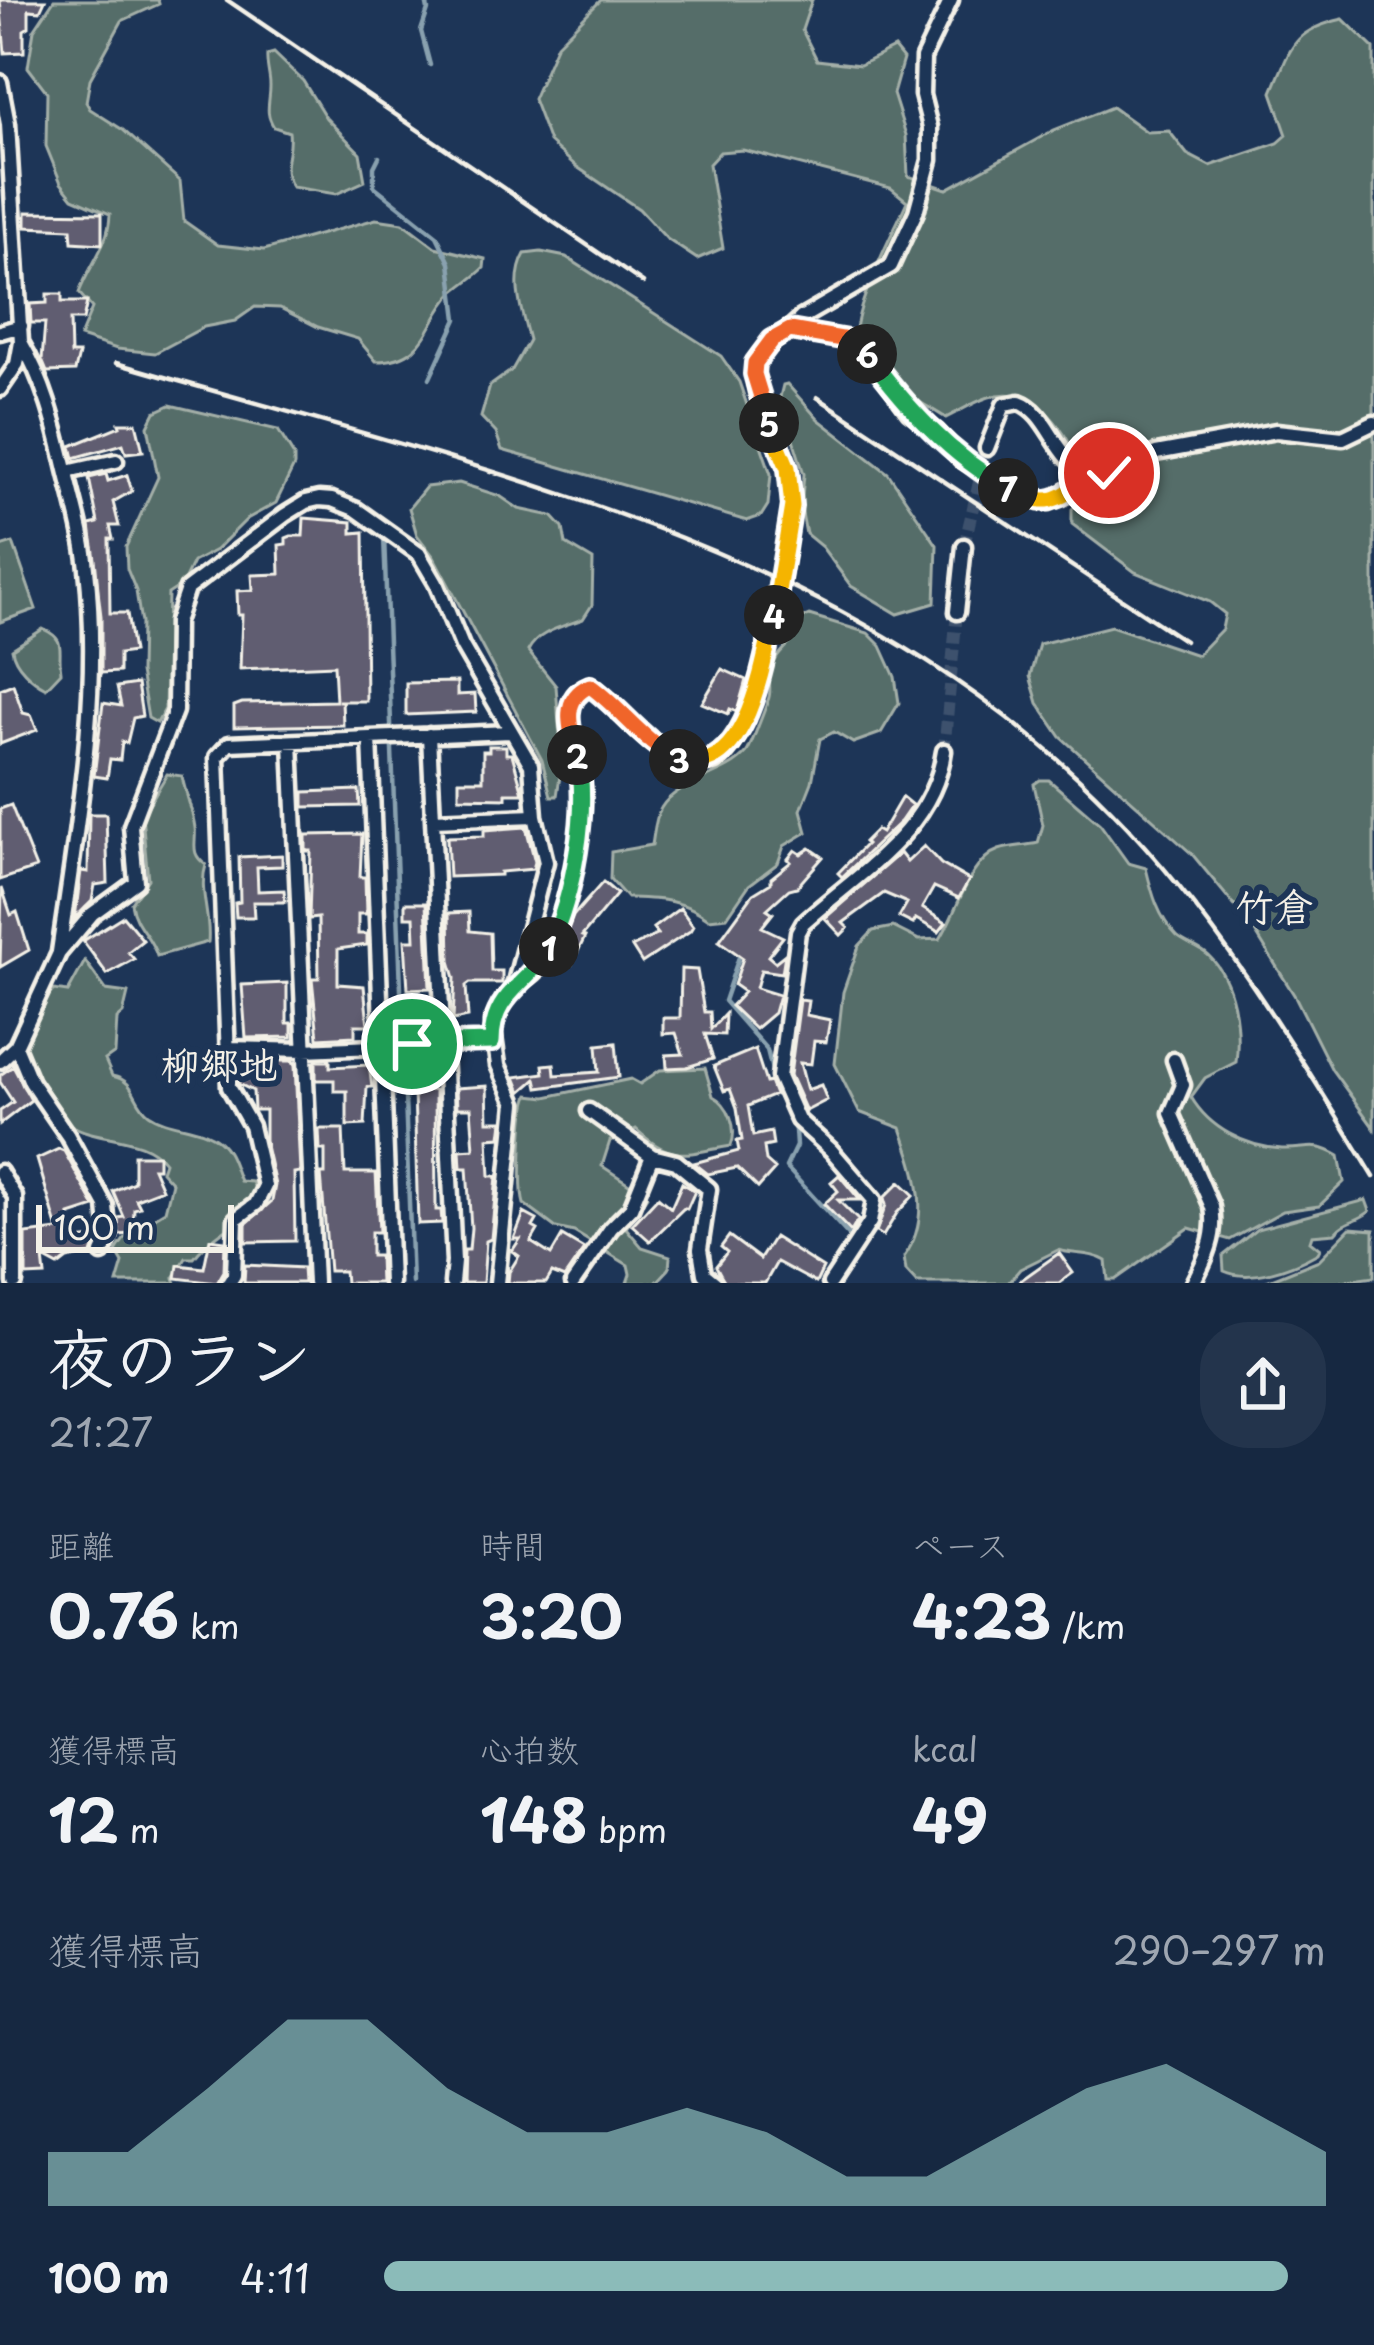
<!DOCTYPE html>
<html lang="ja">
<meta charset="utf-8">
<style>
:root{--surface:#162841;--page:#23344c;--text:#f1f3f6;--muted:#9ea6b1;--accent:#8bbbb9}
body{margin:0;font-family:"Playpen Sans","Klee One",sans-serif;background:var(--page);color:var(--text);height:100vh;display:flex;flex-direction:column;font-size:45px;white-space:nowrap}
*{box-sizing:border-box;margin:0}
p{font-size:39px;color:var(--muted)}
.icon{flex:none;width:66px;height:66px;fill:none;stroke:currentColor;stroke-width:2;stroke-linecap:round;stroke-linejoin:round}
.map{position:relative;height:1283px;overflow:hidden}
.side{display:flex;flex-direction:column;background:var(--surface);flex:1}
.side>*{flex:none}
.scale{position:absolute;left:36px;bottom:30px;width:198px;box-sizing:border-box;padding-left:12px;border:6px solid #f4f1e8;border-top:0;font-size:33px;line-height:42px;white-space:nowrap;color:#f4f1e8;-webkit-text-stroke:9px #1d3557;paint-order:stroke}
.pin{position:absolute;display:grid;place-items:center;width:102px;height:102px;color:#fff;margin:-51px;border:6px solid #fff;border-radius:50%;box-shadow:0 3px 12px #0007}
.km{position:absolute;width:60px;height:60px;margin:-30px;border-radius:50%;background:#222;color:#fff;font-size:33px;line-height:60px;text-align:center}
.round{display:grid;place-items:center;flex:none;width:126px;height:126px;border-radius:48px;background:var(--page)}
.summary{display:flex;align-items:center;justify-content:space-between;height:204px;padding:0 48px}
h1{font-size:66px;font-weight:700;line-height:90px}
.metrics{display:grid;grid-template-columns:repeat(3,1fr);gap:18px;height:204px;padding:12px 48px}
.metrics div{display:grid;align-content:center}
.metrics b{font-size:60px;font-weight:700}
.metrics small{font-size:33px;font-weight:400}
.metrics p{font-size:33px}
.chart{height:336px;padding:24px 48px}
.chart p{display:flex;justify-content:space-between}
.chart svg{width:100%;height:216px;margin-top:12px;fill:var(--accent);opacity:.7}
ul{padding:0 48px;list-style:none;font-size:39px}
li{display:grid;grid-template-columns:192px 144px 1fr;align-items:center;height:90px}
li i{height:30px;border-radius:15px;background:var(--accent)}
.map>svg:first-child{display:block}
.green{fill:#546d69;stroke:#a4afa8;stroke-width:3}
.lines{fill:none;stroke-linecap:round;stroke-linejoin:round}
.stream{stroke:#89a1af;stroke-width:4.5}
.building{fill:#615d71;stroke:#f4f1e8;stroke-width:3}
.minor-tunnel{stroke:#3d516d;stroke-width:12;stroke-dasharray:12 6;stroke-linecap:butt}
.minor-casing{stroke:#f4f1e8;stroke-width:21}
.minor{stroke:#1d3557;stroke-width:12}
.rail{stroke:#f4f1e8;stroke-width:4.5}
.minor-bridge-casing{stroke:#f4f1e8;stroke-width:21;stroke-linecap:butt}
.minor-bridge{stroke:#1d3557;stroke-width:12}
.split-1-casing{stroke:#fff;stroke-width:24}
.split-2-casing{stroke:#fff;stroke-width:24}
.split-3-casing{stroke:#fff;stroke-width:24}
.split-4-casing{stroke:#fff;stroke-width:24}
.split-5-casing{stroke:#fff;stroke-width:24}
.split-6-casing{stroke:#fff;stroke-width:24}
.split-7-casing{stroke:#fff;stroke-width:24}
.split-8-casing{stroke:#fff;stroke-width:24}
.split-1{stroke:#22a559;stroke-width:15}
.split-2{stroke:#22a559;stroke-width:15}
.split-3{stroke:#f0652b;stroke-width:15}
.split-4{stroke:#f5b400;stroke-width:15}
.split-5{stroke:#f5b400;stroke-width:15}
.split-6{stroke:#f0652b;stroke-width:15}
.split-7{stroke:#22a559;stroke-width:15}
.split-8{stroke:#f5b400;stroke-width:15}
.labels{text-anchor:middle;stroke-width:12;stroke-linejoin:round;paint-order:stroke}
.quarter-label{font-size:39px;font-weight:bold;fill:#f4f1e8;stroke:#1d3557}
</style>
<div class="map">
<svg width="1374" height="1283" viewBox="0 0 1374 1283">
<rect width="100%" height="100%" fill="#1d3557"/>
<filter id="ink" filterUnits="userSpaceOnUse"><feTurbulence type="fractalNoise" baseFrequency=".00833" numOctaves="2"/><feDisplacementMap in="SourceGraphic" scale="24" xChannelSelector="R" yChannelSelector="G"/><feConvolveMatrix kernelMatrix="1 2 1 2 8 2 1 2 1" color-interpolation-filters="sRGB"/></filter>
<g filter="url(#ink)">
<!-- green -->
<path class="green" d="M54,0H158L159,4L122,21L90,79L86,102L90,109L123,130L180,181L184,221L218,245L264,250L376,219L403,223L435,247L485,259L484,268C475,277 463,284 453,293C425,322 429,361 376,361L358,339L318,327L280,308L255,307L235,321L204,327L155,353L117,349L80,337L92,308L79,293C90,263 109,246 110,214L73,198L61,183L46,146L47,92L28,67L34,30Z
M601,0H812L802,30L817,60L860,65L894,48L903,59L893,94L906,135L908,176L947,189L1054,130L1112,107L1147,132L1169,131L1187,154L1210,166L1278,143L1287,135L1272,92C1291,48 1292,30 1343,19L1374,49V1128L1332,1070L1296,998L1252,927L1192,854L1061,737L1038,703L1030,676L1039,644L1111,626L1197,655L1222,629L1225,614L1210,602L1135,572L1072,524V509L1091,488C1074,447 1044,380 989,397C974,402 960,411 946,418C923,403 868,375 857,350C845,321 894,232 907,201L891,188L743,150L720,152L709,164L723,248L697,259L667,239L639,209L577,167L549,142L533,99L557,44Z
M274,53L303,81L326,118L360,153L365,181L336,194L292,187C279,168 292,153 289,132L274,127C264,112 270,103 270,86C270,75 266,66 267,55Z
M541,252L566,257L721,356L739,382L771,474L768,505L761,516L747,521L502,450L496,433L481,417L490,386L512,370L529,340C522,313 510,280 525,254Z
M787,384L818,419L888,473L909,504L937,545L935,603L898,614L851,586L822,547L806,534L801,508L804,474L780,397L783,385Z
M170,405L278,430L294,456V466L276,503L247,519L216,550L193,562L182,585L168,594L165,709L157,723L148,718L140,672L141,623L136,591L127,569L126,547L158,477L148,426L155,412Z
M459,483L500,496L519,509L552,516L563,528L566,544L593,560L592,605L583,619C564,626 538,631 528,651L556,686L562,762L557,796H551L542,760L434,557L417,535L409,508L426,487Z
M13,543L36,609L0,622V547Z
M809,615L868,633L881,646L895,677L899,703L881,733L853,743L834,732L820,739L812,782L801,810L807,832L784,846L778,863L749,885L727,917L709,919C683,899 659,899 627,898L610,879L611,852L652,845C654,835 655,817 661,808C678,780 725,778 747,752C750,748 765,709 768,700C772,692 768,681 770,673C776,648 796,648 802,618Z
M43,629C68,640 57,650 61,672L46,688C32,681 14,665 12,649Z
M167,774L182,776C185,793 193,811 195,828C197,844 189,853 206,865C198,890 211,916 208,942L157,956C151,936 134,925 131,903L148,879L142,816Z
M1040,780H1049L1100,824L1128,863L1146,868C1152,893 1158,917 1177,936C1186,944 1200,947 1209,956C1235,981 1240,1028 1236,1062L1205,1078L1191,1097C1209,1128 1245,1147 1282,1149C1309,1150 1313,1141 1339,1156L1344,1182L1319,1206L1283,1211L1230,1240L1189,1228L1115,1280H1108L1106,1261C1091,1252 1074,1255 1058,1250L1020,1269L1008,1283H917L906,1271L904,1257C933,1217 916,1171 901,1128L859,1112L835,1064L843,992L859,946L873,931L893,927L919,940L940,939C957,913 969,860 999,850C1011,846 1026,846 1038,843L1043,825L1034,784Z
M85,961L106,990L128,993L123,1014L117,1019L115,1053L105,1060L112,1076C137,1081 132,1101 149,1114C169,1128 200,1125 219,1141C231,1151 234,1168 240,1181L252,1182L256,1190C239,1232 218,1227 194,1258H186L174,1278L176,1283H117L123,1263L116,1251C131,1226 143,1225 165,1211L172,1183L161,1171L164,1162C145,1135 98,1141 71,1125C62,1121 59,1111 54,1103C30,1069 16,1062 33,1020C38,1008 44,998 54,990L68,992Z
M705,1068L713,1096C729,1104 738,1128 731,1146C687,1153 673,1164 636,1129L610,1141L602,1166L647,1196L626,1228L642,1247L670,1256L669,1269L656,1283H627L630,1274L628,1265L574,1232L556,1228L524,1204C519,1188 522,1109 529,1095L546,1097L631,1079L640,1084L660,1070Z
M1366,1200L1370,1211C1358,1222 1345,1220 1335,1233L1312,1235L1310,1241L1320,1249L1318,1253C1292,1268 1251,1283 1224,1271L1223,1256L1257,1229Z
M1350,1228L1374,1230V1277L1338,1282L1262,1283L1319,1260Z"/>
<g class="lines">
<!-- stream -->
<path class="stream" d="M426,0L428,10L421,31L430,65
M379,157L374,167V186L437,236L450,263L457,319L430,378
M384,536L412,1283
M739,957L724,1001L767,1050L778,1094L795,1130L796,1146L786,1167L852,1239
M823,1283L832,1269"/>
</g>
<!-- building -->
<path class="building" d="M0,0H45L40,11L29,10V27L24,30V52L5,53Z
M26,212L102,213V244L72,242L71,229L26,227Z
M47,294H62V302H87L83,320H70L71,354H79L75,371L47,372L42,360L45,323H31L30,304L47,303Z
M119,423H136L143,451L126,453L123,444L74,458L71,446L120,426Z
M106,474L108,481L127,475L132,491L113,502L119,526H110L113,539H109L110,613H127L133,652L119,654V672L101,673V616L90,525L98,523L89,478Z
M304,518L352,522V533L364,532L366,701H338H342L343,725L234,727V706L242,703L336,701L334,665L240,669L242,615H238L237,591L253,590L252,575L280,574L279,545L286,544V538L291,536H303Z
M722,669L746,680L737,712L730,709L728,714L702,703Z
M457,682V695L475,694L476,712L406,715V683Z
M13,684L23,713L31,715L37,730L0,744V689Z
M137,684L142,716L133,718L127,743L122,742L120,760L110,759L107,778L94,776L103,703L121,706L117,687Z
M489,746H506V754H512L523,793H506V798L459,797V780H483V751H489Z
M359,790L360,806L304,807V792Z
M902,797L912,805L901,821L842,877L838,873L866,844L864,842L876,830L881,833Z
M11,805L36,868L0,880V809Z
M89,814H106L108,883L95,885L92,901L75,918L81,871L88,872Z
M526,827L535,862L533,869L500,872V875L449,877L447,837L484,836V830Z
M362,834L360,877H365L366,914H358V934H367V945L338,949V984L364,986L368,1025H355V1036L318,1038L312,978H319L318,918L309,919L311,851H306V835Z
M924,846L941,864L969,880L959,898L934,887L922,908L946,923L939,932L916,919L913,924L899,917L907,903L884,893L843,923L848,928L841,935L825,918L900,853L907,862Z
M810,848L823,857L797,887L789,889L767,909L773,913L762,927L783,937L768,956L775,962L785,954L782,973L761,970L756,988L779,995L774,1013L755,1029L731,1006L744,992L734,985L743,958L719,941L753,894L771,883V878L791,862L788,859L795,850L801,854Z
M282,855V866L257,867L258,891L284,890L285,902H253L254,917H236L235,903L240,902L239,857Z
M603,882L617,894L582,936L585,937L572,964L557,957L573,916Z
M2,888L11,915L17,912L29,950L0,967Z
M405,903H426L430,988L408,989L405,940H415L414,917H405Z
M680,908L693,926L690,931L642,963L632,947L658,934L653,928Z
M469,912L470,931L490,933L491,971H502V983H470L466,986L468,1017L453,1020L455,978L450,961L449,913Z
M123,916L143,940L128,952L134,959L107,974L83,941Z
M681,969L697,970L704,1012H710L711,1029L725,1014L724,1035L705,1034L713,1059L687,1067L667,1068L666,1055L683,1054L676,1033L663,1034V1018H680Z
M287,983V1023H292V1037L246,1038L242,985Z
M800,1000L808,1001L806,1015L830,1020L826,1042L814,1041L811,1064L800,1063L807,1090L821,1085L827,1100L806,1111L790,1075Z
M616,1043L619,1077L538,1088L536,1079L521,1092L515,1077L544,1073L543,1065L554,1064L555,1075L599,1072L597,1045Z
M755,1049L766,1083L770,1082L775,1095L748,1106L753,1136L771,1132L773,1145L764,1147L766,1161L775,1169L758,1188L737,1168L708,1174L694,1163L739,1151L737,1141L742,1140L737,1108L730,1089L724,1091L714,1066Z
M257,1061H293L295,1065L300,1172L294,1173L295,1241L246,1242V1224L272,1201L275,1185L265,1141V1110H254L253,1091L239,1084V1069L257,1068Z
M316,1061H330V1067L369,1065L372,1087H367L365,1125L347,1126V1091H334V1080H316Z
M13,1066L31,1100L0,1124V1111L13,1102L0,1082V1075Z
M487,1086L488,1121H503L501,1137L488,1138L490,1176H497L491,1239L486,1241L483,1283H463L464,1250H469L471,1228L467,1168H461L460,1150L474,1149L471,1108H457L456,1088Z
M435,1090L436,1210H441L442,1223L418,1224L414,1091Z
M319,1129H343L345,1173H376L379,1232H371V1256H379L380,1283H345L344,1271H329L321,1174H325V1150H320Z
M59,1149L64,1151L95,1207L70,1215L76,1240L95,1238L96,1242L92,1254L67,1259L58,1266L43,1258L45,1275L26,1276V1234L58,1230L37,1159Z
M134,1155H158V1168H153L162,1189L136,1199L140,1207L134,1209L133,1228L129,1234L119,1235L118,1218L124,1217L113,1191L134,1182Z
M839,1175L860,1200H838L858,1220L851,1232L824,1204L838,1191L831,1182Z
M900,1182L914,1195L897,1213L883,1236L876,1232L886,1205L884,1198Z
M682,1183L695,1191L687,1209L684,1208L650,1241L632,1225L658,1197L671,1208Z
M524,1213L537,1220L533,1227L538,1230L531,1242L551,1255L562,1236L584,1249L564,1278L552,1273L546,1283H508L509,1272L519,1256L512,1251L520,1239H514Z
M729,1236L760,1259L774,1237L823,1268L816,1283L777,1262L765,1283H725L716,1266L727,1252L721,1247Z
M210,1239L225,1241L224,1271L217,1283L176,1278L178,1265L204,1268Z
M1059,1253L1073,1273L1059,1283H1017Z
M245,1265L303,1268L304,1283H244Z"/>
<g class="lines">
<!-- minor-tunnel -->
<path class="minor-tunnel" d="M964,546L987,448
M944,751L957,612"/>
<defs>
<path id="minor" d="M0,82L8,124L21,342L17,364L0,389
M790,330L859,342L909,411L937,432L961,459L1039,502H1049L1093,477L1156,453L1276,431L1343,438L1374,423
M0,332L21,326
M21,342C45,383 55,424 66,470C74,503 84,536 87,569C101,695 77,827 59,952
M987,448L1004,405L1019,402C1050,413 1053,459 1093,477
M67,472L116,461
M786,550C789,522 796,491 786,464C775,430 751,399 755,363C767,342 785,335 801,318L891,266L916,212L930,160V127L922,95L923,58L951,0
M957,612L964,546
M429,735L454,1262L452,1283
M370,738L391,1283
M291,742L315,1283
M434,820L535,816
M514,986C521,982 531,977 537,970C563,936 584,831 583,788C582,762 567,738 570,713C572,698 576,691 590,685C618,706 637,736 667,753C680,761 697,766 712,762C750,751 771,628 779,592
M16,1046L31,1082L68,1136L106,1206L109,1238L102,1253
M228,1048L304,1050L492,1042
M1174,1060L1183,1085L1171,1113L1212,1207C1217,1236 1206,1258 1193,1283
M0,1061L16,1046L59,953L92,914L136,882L131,826L175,711L176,622L187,589L285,515L306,502L319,499L332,500L357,510L419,554L436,583L462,646L531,765L535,816L546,862L514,986L492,1022L498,1065L515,1103L497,1283
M652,1156L676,1162L709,1189L700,1249L704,1274L715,1283
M0,1172L15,1197V1283
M229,1283L234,1275L236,1219L256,1204L265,1186L251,1126L229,1087L217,757L229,744L510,732
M573,1283L611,1228L631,1208L652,1156L589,1111
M830,1283L870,1222L874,1200L831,1150L798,1120L779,1077L798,932L803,923C857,874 934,830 944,751"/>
</defs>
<!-- minor casing -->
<use href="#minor" class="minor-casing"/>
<!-- minor -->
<use href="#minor" class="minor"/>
<!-- rail -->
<path class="rail" d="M227,0L643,283
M116,363C464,465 848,541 1111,810C1218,919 1295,1048 1374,1177
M817,397L1185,641"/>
<defs>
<path id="minor-bridge" d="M779,592L786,550"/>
</defs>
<!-- minor-bridge casing -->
<use href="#minor-bridge" class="minor-bridge-casing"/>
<!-- minor-bridge -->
<use href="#minor-bridge" class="minor-bridge"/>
</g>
</g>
<g class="lines" filter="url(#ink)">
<defs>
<path id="split-1" d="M412,1044L492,1042C492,992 529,986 549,947"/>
<path id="split-2" d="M549,947C573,897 590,808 577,755"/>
<path id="split-3" d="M577,755C570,729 560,698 590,686C622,709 643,742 679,759"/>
<path id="split-4" d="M679,759C746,783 764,660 774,615"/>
<path id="split-5" d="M769,423L788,468L792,506L774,615"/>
<path id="split-6" d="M769,423L754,374L755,363L772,340L790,330L859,342L867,354"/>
<path id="split-7" d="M867,354C907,407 949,455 1008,488"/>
<path id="split-8" d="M1008,488C1065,518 1060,484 1109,473"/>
</defs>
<!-- split-1 casing -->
<use href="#split-1" class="split-1-casing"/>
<!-- split-2 casing -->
<use href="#split-2" class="split-2-casing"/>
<!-- split-3 casing -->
<use href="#split-3" class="split-3-casing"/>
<!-- split-4 casing -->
<use href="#split-4" class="split-4-casing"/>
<!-- split-5 casing -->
<use href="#split-5" class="split-5-casing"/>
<!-- split-6 casing -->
<use href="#split-6" class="split-6-casing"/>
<!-- split-7 casing -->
<use href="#split-7" class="split-7-casing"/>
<!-- split-8 casing -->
<use href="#split-8" class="split-8-casing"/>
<!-- split-1 -->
<use href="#split-1" class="split-1"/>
<!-- split-2 -->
<use href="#split-2" class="split-2"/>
<!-- split-3 -->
<use href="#split-3" class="split-3"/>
<!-- split-4 -->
<use href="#split-4" class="split-4"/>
<!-- split-5 -->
<use href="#split-5" class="split-5"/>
<!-- split-6 -->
<use href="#split-6" class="split-6"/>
<!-- split-7 -->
<use href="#split-7" class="split-7"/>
<!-- split-8 -->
<use href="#split-8" class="split-8"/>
</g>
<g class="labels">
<!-- quarter labels -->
<g class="quarter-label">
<text x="1274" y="921">竹倉</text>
<text x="219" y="1079">柳郷地</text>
</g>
</g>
</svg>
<div class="scale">100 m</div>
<div class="pin" style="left:412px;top:1044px;background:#1e9e55"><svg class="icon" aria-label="arrive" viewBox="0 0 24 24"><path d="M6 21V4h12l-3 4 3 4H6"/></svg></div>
<div class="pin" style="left:1109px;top:473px;background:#d93025"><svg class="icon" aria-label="check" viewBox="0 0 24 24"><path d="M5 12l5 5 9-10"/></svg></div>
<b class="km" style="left:549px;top:947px">1</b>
<b class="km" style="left:577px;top:755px">2</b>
<b class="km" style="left:679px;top:759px">3</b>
<b class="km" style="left:774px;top:615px">4</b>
<b class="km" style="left:769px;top:423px">5</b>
<b class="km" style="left:867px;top:354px">6</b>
<b class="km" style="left:1008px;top:488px">7</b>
</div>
<section class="side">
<div class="summary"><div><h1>夜のラン</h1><p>21:27</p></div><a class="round"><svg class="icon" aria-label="share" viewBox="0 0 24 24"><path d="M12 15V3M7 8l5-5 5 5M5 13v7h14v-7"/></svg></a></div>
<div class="metrics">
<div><p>距離</p><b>0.76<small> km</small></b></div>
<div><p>時間</p><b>3:20</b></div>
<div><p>ペース</p><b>4:23<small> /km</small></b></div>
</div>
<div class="metrics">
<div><p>獲得標高</p><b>12<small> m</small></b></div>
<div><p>心拍数</p><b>148<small> bpm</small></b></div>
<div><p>kcal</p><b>49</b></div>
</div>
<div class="chart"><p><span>獲得標高</span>290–297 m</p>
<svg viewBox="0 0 160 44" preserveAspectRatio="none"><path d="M0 44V33L10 33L20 20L30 6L40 6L50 20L60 29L70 29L80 24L90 29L100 38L110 38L120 29L130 20L140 15L150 24L160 33V44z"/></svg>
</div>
<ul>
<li><b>100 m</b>4:11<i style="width:96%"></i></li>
</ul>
</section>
